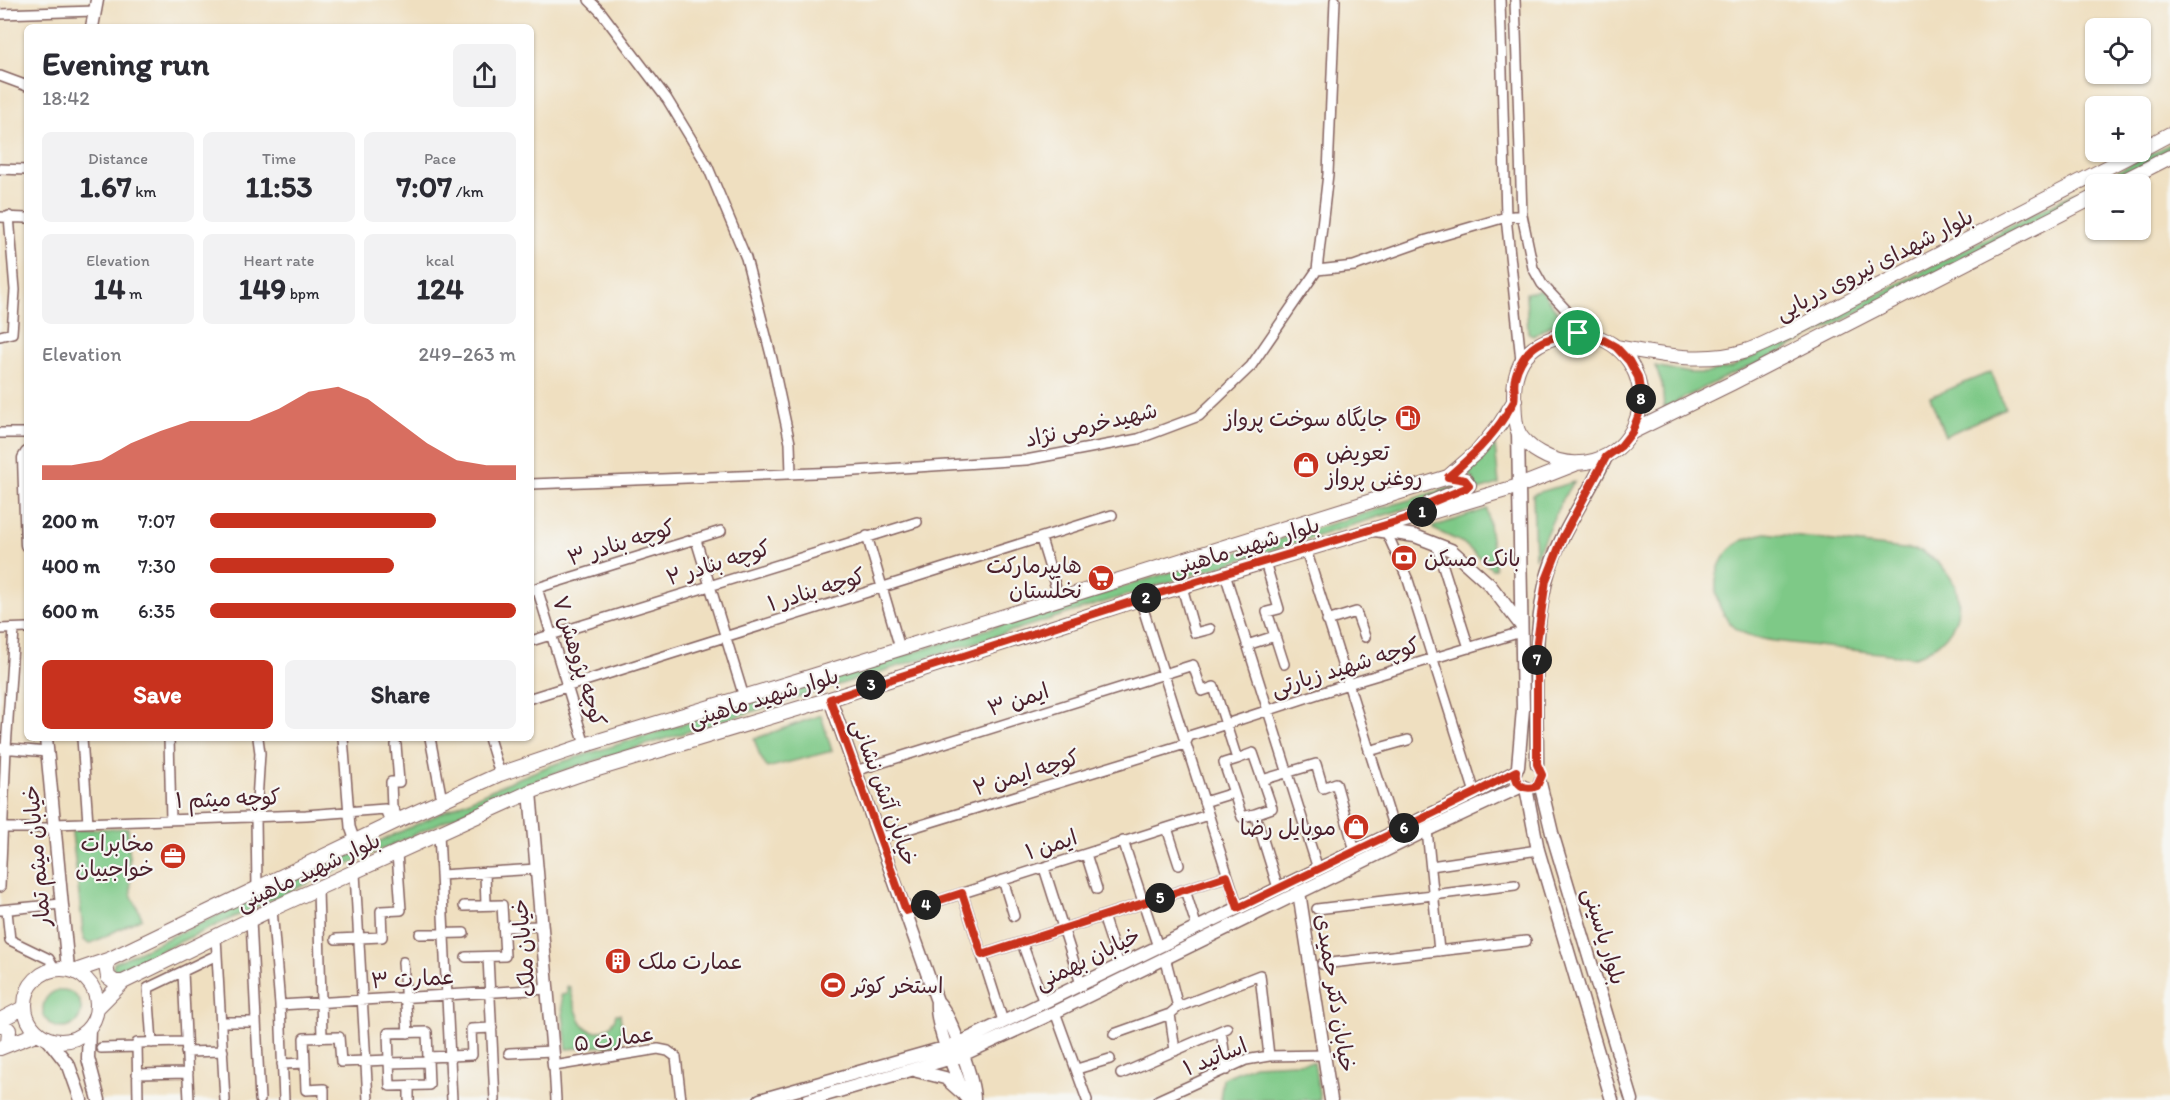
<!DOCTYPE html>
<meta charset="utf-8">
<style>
:root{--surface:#fff;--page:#f2f2f3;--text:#2b2b33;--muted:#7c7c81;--accent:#c8321e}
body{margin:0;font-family:Itim,"Playpen Sans Arabic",sans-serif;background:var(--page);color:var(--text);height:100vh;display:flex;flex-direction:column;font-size:22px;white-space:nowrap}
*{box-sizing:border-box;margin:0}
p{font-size:20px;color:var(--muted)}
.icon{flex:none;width:33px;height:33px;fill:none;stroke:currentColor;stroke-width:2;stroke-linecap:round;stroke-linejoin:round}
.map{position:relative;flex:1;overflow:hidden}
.details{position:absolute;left:24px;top:24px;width:510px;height:717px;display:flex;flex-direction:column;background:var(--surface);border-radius:9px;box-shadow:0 2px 4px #0004}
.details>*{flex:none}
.fabs{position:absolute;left:2085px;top:18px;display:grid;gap:12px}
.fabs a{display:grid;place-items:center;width:66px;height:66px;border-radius:9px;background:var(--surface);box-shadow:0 2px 4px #0004;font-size:30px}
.pin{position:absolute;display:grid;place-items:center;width:51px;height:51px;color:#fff;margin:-26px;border:3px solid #fff;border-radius:50%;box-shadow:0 2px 6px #0007}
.km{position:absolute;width:30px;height:30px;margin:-15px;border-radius:50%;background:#222;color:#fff;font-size:16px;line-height:30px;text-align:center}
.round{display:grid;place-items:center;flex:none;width:63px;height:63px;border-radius:9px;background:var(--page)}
.headline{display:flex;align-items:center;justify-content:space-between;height:102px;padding:0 18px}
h1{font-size:33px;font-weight:700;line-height:45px}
.figures{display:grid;grid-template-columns:repeat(3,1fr);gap:9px;height:102px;padding:6px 18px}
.figures div{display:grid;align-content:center;border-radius:9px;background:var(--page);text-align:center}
.figures b{font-size:30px;font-weight:700}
.figures small{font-size:16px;font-weight:400}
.figures p{font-size:16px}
.chart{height:168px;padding:12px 18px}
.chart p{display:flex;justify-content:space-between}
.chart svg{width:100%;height:108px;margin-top:6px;fill:var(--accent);opacity:.7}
.button{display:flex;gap:12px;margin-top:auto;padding:12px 18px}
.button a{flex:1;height:69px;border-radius:9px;background:var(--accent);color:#fff;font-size:24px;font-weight:700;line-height:69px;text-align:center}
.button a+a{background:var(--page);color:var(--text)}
ul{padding:0 18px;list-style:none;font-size:20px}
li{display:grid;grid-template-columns:96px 72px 1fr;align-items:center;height:45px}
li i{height:15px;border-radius:8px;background:var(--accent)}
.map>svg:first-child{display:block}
.green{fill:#7ec987;stroke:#647459;stroke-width:1.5}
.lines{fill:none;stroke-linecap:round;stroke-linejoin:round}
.street-casing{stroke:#84625f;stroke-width:12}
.secondary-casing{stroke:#84625f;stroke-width:15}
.primary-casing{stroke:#84625f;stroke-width:16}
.street{stroke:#fff;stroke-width:9}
.secondary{stroke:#fff;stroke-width:12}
.primary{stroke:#fff;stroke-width:14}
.route-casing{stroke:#fff;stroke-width:12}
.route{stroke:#c8321e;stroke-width:8}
.labels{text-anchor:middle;stroke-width:4.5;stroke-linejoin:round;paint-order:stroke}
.street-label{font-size:22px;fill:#4a1f2b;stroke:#f6f6f2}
.poi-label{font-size:22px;fill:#4a1f2b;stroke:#f6f6f2;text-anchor:end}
</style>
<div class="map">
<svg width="2170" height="1100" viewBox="0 0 2170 1100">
<rect width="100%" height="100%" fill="#f6f6f2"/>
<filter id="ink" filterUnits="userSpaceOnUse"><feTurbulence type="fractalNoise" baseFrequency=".0167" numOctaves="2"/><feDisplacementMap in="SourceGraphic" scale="12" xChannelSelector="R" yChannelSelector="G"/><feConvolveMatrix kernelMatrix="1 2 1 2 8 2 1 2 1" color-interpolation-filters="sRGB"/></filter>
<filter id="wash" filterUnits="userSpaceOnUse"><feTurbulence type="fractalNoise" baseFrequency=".008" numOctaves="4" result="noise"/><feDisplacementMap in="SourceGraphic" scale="24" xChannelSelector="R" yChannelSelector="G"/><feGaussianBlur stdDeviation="1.35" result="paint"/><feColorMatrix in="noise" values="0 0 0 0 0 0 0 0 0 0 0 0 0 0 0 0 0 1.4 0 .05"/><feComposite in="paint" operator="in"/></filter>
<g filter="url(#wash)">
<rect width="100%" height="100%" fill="#efdfc0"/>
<!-- green -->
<path class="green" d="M2170,144V149C2149,160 2120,184 2096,184L2095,190L1773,356L1719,380L1664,408L1662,384L1655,366L1690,373H1706L1730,368L1810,329Z
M1541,290L1564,321L1547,327L1533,336L1528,332L1526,293Z
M1991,372L2005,408L1945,436L1930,397Z
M1495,446L1499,484L1472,492L1474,480L1467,473Z
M1574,482L1561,502L1535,558L1533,494Z
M1462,484L1420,504L552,774L512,790L116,971L113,968L114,963L509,782L549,766L1158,576Z
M1487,509L1495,569H1492L1463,543L1433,529V527Z
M1766,533L1921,551C1974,580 1970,636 1914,657L1774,641C1762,639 1749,637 1738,630C1710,610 1708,566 1735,545C1745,538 1755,535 1766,533Z
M821,715L832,751L767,768L760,756L754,739Z
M128,828L131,894L142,918L89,944L84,940L72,833L74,830Z
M567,986L570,987C574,1002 580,1042 605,1029C611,1026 615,1021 616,1014H620L623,1040L618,1045L567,1049L561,995L567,994Z
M43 1009a19 19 0 1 1 38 0a19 19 0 1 1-38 0Z
M1314,1062L1320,1100H1220L1223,1078L1254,1065Z"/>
</g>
<g filter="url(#ink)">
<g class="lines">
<defs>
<path id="street" d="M589,0L601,12L667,99L707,165L746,258L772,359L790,443L791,474
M1500,0L1506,217L1521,360
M1515,0L1522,215L1533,268L1542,284L1569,313L1595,334
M0,14L95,11
M0,76L27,86
M0,169L27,170
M0,217L27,218
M1317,270L1354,266L1427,240L1506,217L1522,215
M0,336L12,333L15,290L9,216
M0,433H27
M531,484L840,472L1026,460L1138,439L1199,416L1251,366L1317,270L1328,174L1335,0
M1386,531L1408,580L1475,793
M867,536L900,648
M1041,539L1059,598
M696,540L744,697
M1436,544L1469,648
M1306,550L1395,832
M1265,562L1279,609L1267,612L1275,636
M1225,574L1318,869
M1182,587L1195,633L1210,629
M537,588L585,745
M531,590L721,531
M1140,599L1238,908
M1327,621L1356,612L1365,637
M0,629L27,628
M531,641L917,522
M1247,645L1275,636L1284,664
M531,698L1112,515
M82,738L88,823
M169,738L171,820
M343,738L350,827L355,841
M430,738L442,800
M489,738L500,774
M1185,744L1189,736L1205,731L1348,684L1521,632
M396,745L399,782H391L392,807L399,820
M2,748L47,752
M1369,751L1408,740
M1237,759L1224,763L1242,817L1255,814
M855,771L1193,665L1202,691L1214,687L1237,759L1253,753L1272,808L1255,814L1278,888
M1262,780L1316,764L1323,788L1336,783L1355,851
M1204,802L1233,793
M55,824L306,815L385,809L391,824
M3,828H55
M1167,828L1179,865
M1427,830L1439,951
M439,833L452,1100
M879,838L1185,744
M1123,841L1158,947
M1086,854L1097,889
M1431,866L1538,850
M1044,868L1081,984
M485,872L486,905
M355,873L368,1100
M441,875L537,869
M1003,880L1014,916
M0,887L6,748L14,630
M257,889L256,817L260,753L258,738
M318,889L322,1037
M1185,890L1197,928
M962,893L1003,1021
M464,906L502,905L505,956L466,957
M272,909L280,1005L284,1100
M1317,909L1515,885
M0,910L61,904
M7,911L10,940
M906,911L1208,815
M1103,916L1119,965
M251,920L260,1100
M503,927L542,926
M420,934L464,933
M216,937L225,1100
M336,939L382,937L381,911L401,910L397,853
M10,940L49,959L55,969
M1022,943L1044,1003
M982,955L1227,876
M488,957L495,1100
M1165,957L1178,1007
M403,962L408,1033
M1322,964L1526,941
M183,972L189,1100
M280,1005L548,989
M1055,1012L1087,1100
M1170,1014L1175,1051
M222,1022H256
M1221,1031L1227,1070
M427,1032L429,1085L390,1086L388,1033Z
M1114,1034L1170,1014L1178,1007L1260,975L1269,1056
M152,1043L148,988L217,955
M101,1048L137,1047
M186,1052L223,1051
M509,1053L553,1051
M428,1057L472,1055L471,1029L492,1028
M389,1063L428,1062
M282,1064L305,1063
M1077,1069L1110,1059
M137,1074L188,1073
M1121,1074L1227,1028
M409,1086V1100
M138,1100L137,1043L186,1042
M324,1100V1089L306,1090L304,1038L339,1037L341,1062L389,1060
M556,1100L554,1066L658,1049L668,1051L676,1057L681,1100
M1158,1100L1246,1060L1269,1056L1324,1055"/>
<path id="secondary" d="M92,27L97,0
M1518,431L1523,709L1518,767
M27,453L24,458L27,545
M1375,530L1415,536L1451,550L1490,585L1520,624
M830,699L937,1001C935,1027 955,1069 963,1094L968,1100
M46,738L68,969
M1537,764C1537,704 1532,640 1546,581C1557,536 1587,498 1606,457
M1540,783L1552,833L1632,1100
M1526,788L1538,850L1612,1100
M530,792L554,1066
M1299,892L1331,1100
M937,1001C951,1015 974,1080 974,1100
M89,1028L88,1058L99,1100
M47,1038L69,1066L81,1100
M917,1071L945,1078L962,1093
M760,1100L958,1044L1475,793L1516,771
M808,1100L962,1055L1055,1012L1427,830L1522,786"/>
<path id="primary" d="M2140,150L2170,134
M2117,184L2170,157
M1577,333C1585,334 1593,335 1600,338C1634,352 1649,390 1635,424C1619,463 1574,473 1540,453C1532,449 1521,439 1518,431C1514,422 1515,408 1514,399C1513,355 1536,338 1577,333Z
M1616,347C1659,355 1704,364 1746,351C1761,346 1775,338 1789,332L2137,152
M1632,432L1732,383L2096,196
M1424,509L1430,503L1466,488L1469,485L1465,480L1448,477
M110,959L106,965L108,977L115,982H123
M25 1005a36 36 0 1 1 72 0a36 36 0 1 1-72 0Z
M75,971L110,959L399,820L500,774L585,745L816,675L1448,477L1478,451L1500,424L1515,400
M98,1007L123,982L272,909L530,792L581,774L830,699L1140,599L1519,486L1575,464
M0,1020L25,1007
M0,1025H4L9,1030L8,1044
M0,1048L38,1033"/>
</defs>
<!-- street casing -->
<use href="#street" class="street-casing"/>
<!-- secondary casing -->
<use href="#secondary" class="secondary-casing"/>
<!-- primary casing -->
<use href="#primary" class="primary-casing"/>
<!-- street -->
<use href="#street" class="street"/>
<!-- secondary -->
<use href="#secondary" class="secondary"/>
<!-- primary -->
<use href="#primary" class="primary"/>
</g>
</g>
<g class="lines" filter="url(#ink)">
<defs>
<path id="route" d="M1578,333L1598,337L1616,347L1629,361L1638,377L1641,396L1639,414L1632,432L1621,446L1606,457L1563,537L1546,580L1537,642V764L1542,775L1537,786C1525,791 1514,785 1516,771L1475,793L1238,908L1227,876L982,955L962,893L906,911L830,699L1140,599L1419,515L1430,503L1466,488L1469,485L1465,480L1448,477C1471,457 1491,439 1507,413C1509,409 1513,404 1514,401C1516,394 1513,385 1515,378C1523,345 1547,336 1578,333Z"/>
</defs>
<!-- route casing -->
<use href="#route" class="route-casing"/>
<!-- route -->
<use href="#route" class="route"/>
</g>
<!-- icons -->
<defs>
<symbol id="fuel-disc" viewBox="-11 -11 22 22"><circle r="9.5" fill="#c8321e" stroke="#f6f6f2"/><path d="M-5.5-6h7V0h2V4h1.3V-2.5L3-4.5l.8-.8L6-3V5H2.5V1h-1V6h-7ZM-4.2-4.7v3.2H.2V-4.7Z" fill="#fff"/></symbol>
<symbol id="shop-disc" viewBox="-11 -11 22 22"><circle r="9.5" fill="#c8321e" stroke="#f6f6f2"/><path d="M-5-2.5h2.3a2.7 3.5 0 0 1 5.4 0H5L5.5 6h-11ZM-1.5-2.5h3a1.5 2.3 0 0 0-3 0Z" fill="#fff"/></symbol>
<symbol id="bank-disc" viewBox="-11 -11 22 22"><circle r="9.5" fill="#c8321e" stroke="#f6f6f2"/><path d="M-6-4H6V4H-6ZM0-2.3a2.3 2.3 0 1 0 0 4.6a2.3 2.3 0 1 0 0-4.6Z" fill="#fff"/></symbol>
<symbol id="supermarket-disc" viewBox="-11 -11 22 22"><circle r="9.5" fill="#c8321e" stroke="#f6f6f2"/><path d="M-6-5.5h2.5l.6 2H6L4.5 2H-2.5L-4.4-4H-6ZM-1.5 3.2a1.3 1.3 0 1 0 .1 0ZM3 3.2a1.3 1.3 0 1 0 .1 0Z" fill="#fff"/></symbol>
<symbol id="office-disc" viewBox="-11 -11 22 22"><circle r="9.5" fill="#c8321e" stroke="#f6f6f2"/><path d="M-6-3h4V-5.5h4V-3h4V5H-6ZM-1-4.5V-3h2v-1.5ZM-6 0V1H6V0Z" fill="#fff"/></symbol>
<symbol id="building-disc" viewBox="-11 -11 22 22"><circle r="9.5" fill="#c8321e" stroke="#f6f6f2"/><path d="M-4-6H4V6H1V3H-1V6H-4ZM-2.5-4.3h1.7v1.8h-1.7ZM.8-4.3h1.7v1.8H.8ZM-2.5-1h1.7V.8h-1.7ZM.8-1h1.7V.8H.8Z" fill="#fff"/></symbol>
<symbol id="stadium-disc" viewBox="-11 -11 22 22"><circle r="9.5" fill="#c8321e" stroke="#f6f6f2"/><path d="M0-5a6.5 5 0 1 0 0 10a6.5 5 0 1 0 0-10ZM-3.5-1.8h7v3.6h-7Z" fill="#fff"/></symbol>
</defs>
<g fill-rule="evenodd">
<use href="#fuel-disc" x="1393" y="403" width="30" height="30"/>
<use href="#shop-disc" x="1291" y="450" width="30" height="30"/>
<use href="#bank-disc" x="1389" y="543" width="30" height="30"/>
<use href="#supermarket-disc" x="1086" y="563" width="30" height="30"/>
<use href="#shop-disc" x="1341" y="812" width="30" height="30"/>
<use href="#office-disc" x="158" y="841" width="30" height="30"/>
<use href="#building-disc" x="603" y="946" width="30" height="30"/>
<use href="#stadium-disc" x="818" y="970" width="30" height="30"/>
</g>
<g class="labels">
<!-- street labels -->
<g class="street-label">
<text transform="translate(1874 264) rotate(-27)" y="8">بلوار شهدای نیروی دریایی</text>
<text transform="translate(1091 424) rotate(-13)" y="8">شهیدخرمی نژاد</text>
<text transform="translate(621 542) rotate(-17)" y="8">کوچه بنادر ۳</text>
<text transform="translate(1244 546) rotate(-17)" y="8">بلوار شهید ماهینی</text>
<text transform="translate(718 562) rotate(-17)" y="8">کوچه بنادر ۲</text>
<text transform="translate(816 589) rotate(-17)" y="8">کوچه بنادر ۱</text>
<text transform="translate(580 661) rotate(73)" y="8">کوچه پژوهش ۷</text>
<text transform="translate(1345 666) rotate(-17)" y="8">کوچه شهید زیارتی</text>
<text transform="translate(763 697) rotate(-17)" y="8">بلوار شهید ماهینی</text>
<text transform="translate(1018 699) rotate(-18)" y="8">ایمن ۳</text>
<text transform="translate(1026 772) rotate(-17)" y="8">کوچه ایمن ۲</text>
<text transform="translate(885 792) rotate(70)" y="8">خیابان آتش نشانی</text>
<text transform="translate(228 798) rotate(-2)" y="8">کوچه میثم ۱</text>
<text transform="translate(1051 844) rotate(-18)" y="8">ایمن ۱</text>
<text transform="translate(36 856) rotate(-95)" y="8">خیابان میثم تمار</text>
<text transform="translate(308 871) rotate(-25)" y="8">بلوار شهید ماهینی</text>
<text transform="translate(1605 936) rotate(73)" y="8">بلوار یاسینی</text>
<text transform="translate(523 948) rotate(-95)" y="8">خیابان ملک</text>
<text transform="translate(1087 958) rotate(-26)" y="8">خیابان بهمنی</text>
<text transform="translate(413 978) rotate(-3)" y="8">عمارت ۳</text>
<text transform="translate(1336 993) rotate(81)" y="8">خیابان دکتر حمیدی</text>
<text transform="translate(614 1038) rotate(-8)" y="8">عمارت ۵</text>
<text transform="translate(1215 1056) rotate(-22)" y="8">اساتید ۱</text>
</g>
<!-- poi labels -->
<g class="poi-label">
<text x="1388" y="426">جایگاه سوخت پرواز</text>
<text x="1326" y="460" text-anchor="start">تعویض<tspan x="1326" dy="25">روغنی پرواز</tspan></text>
<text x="1424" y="566" text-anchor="start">بانک مسکن</text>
<text x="1082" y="573">هایپرمارکت<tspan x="1082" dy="25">نخلستان</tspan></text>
<text x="1336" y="835">موبایل رضا</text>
<text x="154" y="851">مخابرات<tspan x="154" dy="25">خواجییان</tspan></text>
<text x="638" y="969" text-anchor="start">عمارت ملک</text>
<text x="852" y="993" text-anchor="start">استخر کوثر</text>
</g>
</g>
</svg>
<div class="fabs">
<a><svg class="icon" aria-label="locate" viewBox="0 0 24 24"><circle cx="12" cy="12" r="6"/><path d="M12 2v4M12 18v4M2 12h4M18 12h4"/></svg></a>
<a>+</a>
<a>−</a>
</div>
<div class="pin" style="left:1578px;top:333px;background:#1e9e55"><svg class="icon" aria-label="arrive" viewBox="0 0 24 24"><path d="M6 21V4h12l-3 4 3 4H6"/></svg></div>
<b class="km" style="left:1422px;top:512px">1</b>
<b class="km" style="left:1146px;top:598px">2</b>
<b class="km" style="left:871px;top:685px">3</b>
<b class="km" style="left:926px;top:905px">4</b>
<b class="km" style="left:1160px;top:898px">5</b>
<b class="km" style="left:1404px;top:828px">6</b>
<b class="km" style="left:1537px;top:660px">7</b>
<b class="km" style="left:1641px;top:399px">8</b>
<section class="details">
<div class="headline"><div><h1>Evening run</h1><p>18:42</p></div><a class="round"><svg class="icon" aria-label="share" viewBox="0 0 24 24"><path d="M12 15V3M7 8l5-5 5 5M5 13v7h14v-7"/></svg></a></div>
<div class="figures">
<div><p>Distance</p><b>1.67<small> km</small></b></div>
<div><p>Time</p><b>11:53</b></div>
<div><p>Pace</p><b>7:07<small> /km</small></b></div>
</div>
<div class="figures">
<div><p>Elevation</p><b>14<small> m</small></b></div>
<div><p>Heart rate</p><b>149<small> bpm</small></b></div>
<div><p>kcal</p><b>124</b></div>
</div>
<div class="chart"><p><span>Elevation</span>249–263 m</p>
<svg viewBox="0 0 160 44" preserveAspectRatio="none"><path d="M0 44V38L10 38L20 36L30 29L40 24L50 20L60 20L70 20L80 15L90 8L100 6L110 11L120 20L130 29L140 36L150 38L160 38V44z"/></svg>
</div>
<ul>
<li><b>200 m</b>7:07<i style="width:74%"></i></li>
<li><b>400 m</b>7:30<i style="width:60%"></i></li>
<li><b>600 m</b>6:35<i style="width:100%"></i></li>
</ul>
<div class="button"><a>Save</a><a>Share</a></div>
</section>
</div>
